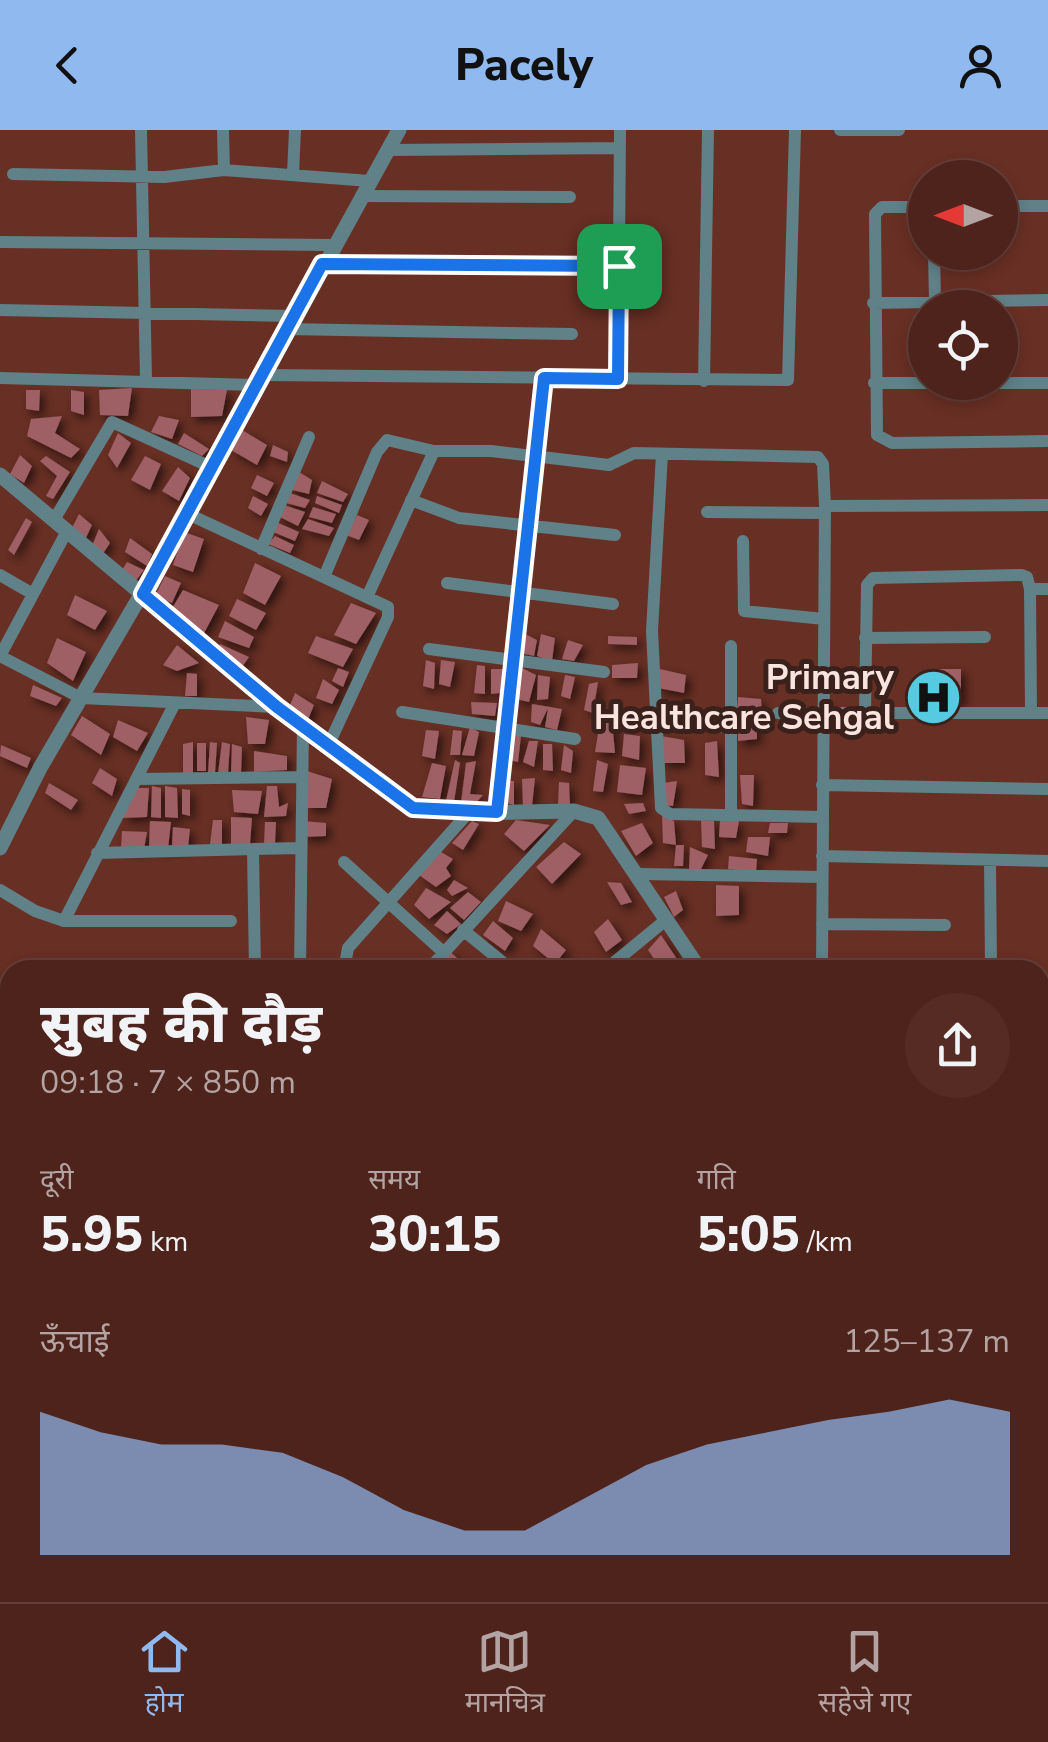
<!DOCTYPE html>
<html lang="hi">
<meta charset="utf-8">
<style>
:root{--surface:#4e231b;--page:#552b24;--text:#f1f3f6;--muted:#b3a4a3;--line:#65403a;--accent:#90b9f0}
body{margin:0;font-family:"Nunito Sans","Noto Sans Devanagari",sans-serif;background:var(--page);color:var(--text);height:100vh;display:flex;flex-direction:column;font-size:38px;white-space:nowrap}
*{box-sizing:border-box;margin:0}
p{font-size:32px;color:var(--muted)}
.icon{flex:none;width:55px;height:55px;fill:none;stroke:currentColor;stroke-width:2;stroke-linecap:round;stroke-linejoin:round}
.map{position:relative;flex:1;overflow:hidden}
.sheet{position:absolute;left:0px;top:830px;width:1050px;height:642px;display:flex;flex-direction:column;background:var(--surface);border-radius:30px 30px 0 0;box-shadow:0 5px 15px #0003,0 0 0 2px var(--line)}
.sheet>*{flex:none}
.needle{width:65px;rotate:270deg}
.controls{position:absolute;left:908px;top:30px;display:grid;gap:20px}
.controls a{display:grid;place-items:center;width:110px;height:110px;border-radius:50%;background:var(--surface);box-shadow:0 5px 15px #0003,0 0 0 2px var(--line);font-size:50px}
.pin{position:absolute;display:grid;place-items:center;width:85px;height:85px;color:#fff;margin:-42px;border-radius:20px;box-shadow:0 5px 15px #0006}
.round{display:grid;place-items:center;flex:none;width:105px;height:105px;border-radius:52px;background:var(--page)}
.headline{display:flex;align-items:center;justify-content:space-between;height:170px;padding:0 40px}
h1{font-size:55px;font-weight:800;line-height:75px}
.figures{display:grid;grid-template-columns:repeat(3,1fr);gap:15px;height:170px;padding:10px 40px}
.figures div{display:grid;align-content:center}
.figures b{font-size:50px;font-weight:800}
.figures small{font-size:28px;font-weight:400}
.figures p{font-size:28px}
.chart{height:280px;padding:20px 40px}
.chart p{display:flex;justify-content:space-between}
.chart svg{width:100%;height:180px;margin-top:10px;fill:var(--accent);opacity:.7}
header{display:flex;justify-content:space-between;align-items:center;height:130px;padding:0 40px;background:var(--accent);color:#111;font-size:45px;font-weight:800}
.menu{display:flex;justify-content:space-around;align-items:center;height:140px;border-top:2px solid var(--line);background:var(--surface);font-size:28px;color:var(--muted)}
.menu a{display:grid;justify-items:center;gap:5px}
.menu .selected{color:var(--accent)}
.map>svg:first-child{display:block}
.building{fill:#9e5e65;filter:url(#shadow)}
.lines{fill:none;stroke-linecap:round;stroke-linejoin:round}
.minor{stroke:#608188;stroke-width:12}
.tertiary{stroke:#608188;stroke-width:15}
.route-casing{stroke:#fff;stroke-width:20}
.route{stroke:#1a73e8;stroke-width:12}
.labels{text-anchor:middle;stroke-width:10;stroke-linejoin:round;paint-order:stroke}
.poi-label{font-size:35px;font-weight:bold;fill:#fae4df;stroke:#3b211b;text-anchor:end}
</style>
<header><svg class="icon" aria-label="back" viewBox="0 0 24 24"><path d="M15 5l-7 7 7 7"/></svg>Pacely<svg class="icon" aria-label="person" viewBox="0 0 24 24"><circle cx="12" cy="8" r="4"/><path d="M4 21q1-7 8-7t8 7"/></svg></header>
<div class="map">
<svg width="1048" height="1472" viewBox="0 0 1048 1472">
<defs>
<filter id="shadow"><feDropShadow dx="4.5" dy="4.5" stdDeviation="5" flood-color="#0009"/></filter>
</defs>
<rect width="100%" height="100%" fill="#682f24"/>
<!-- building -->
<path class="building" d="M132,258L128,286L100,285L99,260Z
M191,259L227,260L222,286L191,287Z
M26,260H40L39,281L26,279Z
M71,260L84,262V285L71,281Z
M62,286L55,303L80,319L71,328L27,306L31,289Z
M159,286L179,290L172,309L151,302Z
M242,300L267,315L257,335L231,320Z
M118,303L131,313L117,338L108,325Z
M184,303L209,319L202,326L178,314Z
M273,315L288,322L287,332L270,326Z
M20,325L32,336L24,353L10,344Z
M46,326L70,342L53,369L46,366L57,346L40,331Z
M145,326L161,334L150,360L131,350Z
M178,337L190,348L179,371L162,361Z
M299,342L312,350L309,364L288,359Z
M257,345L274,353L267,366L251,358Z
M322,351L348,364L343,372L317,363Z
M290,363L310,370L305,378L286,373Z
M253,366L268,374L261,386L248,378Z
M317,366L342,375L339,383L315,373Z
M284,375L305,382L298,396L278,386Z
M313,377L336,384L332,393L309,387Z
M79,384L92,395L84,412L71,400Z
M357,385L369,390L359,410L346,405Z
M26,388L32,392L14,425L8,420Z
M308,389L334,398L329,406L302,399Z
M276,392L299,402L295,411L273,402Z
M99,399L110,413L102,425L92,416Z
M184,402L204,409L193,442L173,435Z
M275,406L294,415L290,423L268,414Z
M130,408L152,424L147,436L125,422Z
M127,432L144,440L135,452L122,440Z
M255,433L281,446L265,475L243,463Z
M165,446L181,453L172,473L155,466Z
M183,460L219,475L203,505L171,480Z
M75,465L107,481L95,500L67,485Z
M237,469L266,483L256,500L229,486Z
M351,473L376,483L356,514L334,505Z
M225,491L254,507L249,518L218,507Z
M525,504L537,510L534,526L520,523Z
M541,504L555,508L552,531L537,526Z
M316,506L353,519L343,537L308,523Z
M608,506L637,507V515L608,514Z
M57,508L86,522L73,551L47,533Z
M568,510L583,515L574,531L562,529Z
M220,514L249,527L242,537L218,518Z
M177,515L199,533L177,541L163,535Z
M426,530L435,533L434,559L423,556Z
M441,530L455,532L450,557L439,554Z
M638,533L637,548H612V535Z
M477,535L485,536V564L474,563Z
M520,537L536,545L529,572L516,569Z
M338,538L349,542L343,557L332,551Z
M491,539H503L500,563L491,564Z
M660,539L686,545L684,563L658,558Z
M938,539H961V573L937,572Z
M187,543L197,544V566H185Z
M538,545L550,547L548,569L537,570Z
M565,545L575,547L570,569L561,566Z
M323,549L339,560L332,574L316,568Z
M598,552L593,583L584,580L589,554Z
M33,555L62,568L56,576L30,566Z
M295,563L314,575L307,592L288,580Z
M738,567L761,569L762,582L737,581Z
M471,572L497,573L495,586L472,584Z
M532,574L562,579L557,600L545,597L548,578L540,595L531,592Z
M82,586L110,604L101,625L71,605Z
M246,587L269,590L265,614H248Z
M118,590L148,603L137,621L113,607Z
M612,590L615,623L595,622L600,592Z
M757,594V609L738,611V597Z
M470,597L479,602L474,626L462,625Z
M426,600L439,601L435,629L422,626Z
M453,600L462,601L460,625H450Z
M514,603L521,606L518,632L509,630Z
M624,604L640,606L639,630L622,626Z
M661,606L684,610L685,633H662Z
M529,611H538L534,637L523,632Z
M717,611L719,647L705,645V613Z
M193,612V645L183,643V614Z
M210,612L217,613L215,643H208Z
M222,612L230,614L228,643L218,644Z
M197,613H206V641H197Z
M232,614L242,617L241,644L231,643Z
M543,614H552L553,641L543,640Z
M1,615L31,628L27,638L0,626Z
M564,615L573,621L571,643L561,640Z
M254,621L287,626V640L254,642Z
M455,630L460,633L454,672L446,671Z
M597,630L608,634L603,662L593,661Z
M476,631L470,664L483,665L476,673H461L466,633Z
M432,633L446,636L440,669L422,667Z
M620,635L646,638L642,665L617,662Z
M100,638L117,649L112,666L92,653Z
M307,641L332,649L326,678H307Z
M740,645H754L753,676L742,674Z
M535,648L532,676L523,675L522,649Z
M506,651H514V675L503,672Z
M677,651L673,676L660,675L663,653Z
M559,652L569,653L570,676L558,675Z
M49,653L78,670L71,680L45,663Z
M152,656L161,658V688L151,687Z
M165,656L177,658L178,688L165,687Z
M267,656H277L279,677L288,673L286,686L264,687Z
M136,658H149L147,687L122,688Z
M182,659L190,660V686L182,684Z
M232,660L262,661L258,684L234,682Z
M643,673L646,681L629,684L624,674Z
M662,686L674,691L676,715L663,713Z
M231,687L252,688L250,714H231Z
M213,690H222V716L210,714Z
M516,690L550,695L524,721L504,704Z
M701,690L714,691L715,719L702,717Z
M150,691L171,692L168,719L149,718Z
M303,691L326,693V706L303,707Z
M472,691L479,694L463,720L452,713Z
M720,691H739L736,708L719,707Z
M265,692H276L275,713L264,714Z
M642,693L653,713L636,726L621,701Z
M770,693H788L787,703H768Z
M173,697L190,699L188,717L172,715Z
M122,701L147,702L144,719L121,718Z
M748,707H770L768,726L746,722Z
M564,712L581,724L552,754L536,737Z
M676,715H684L683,736H674Z
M690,717L708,725L701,739H689Z
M441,722L453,729L446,738L451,746L436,757L419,745Z
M729,726L757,729L756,742L728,739Z
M454,750L468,758L452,766L447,760Z
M607,752L621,753L632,772L621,775Z
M716,755L739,756V785L716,786Z
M426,758L451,772L429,789L414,775Z
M676,761L683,780L674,787L664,767Z
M468,762L481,772L464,790L450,778Z
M506,771L533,784L521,801L498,791Z
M447,781L461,794L447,804L434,795Z
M608,789L622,810L606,822L594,802Z
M493,791L513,808L505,821L483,805Z
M541,799L566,820L555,834L533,816Z
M661,805L677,829L661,839L648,820Z
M449,821L464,834L460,840L443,833Z"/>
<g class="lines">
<!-- minor -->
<path class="minor" d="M141,0L146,249
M223,0L224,40
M840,0H899
M387,20L620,18
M13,44L164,47L224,40L370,51
M293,44L295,0
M361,66L570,67
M1000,76H1048
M925,77H882L875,84L877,305L892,313L1048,311
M0,112L332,115
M934,122L935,172
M322,134L619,136
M873,173L1048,170
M0,180L294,186
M286,199L572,204
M263,245L788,250L795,0
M0,248L258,255
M618,249L620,0
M704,251L708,0
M874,253H1048
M662,324L652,501L661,678L670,684L822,687
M411,370L459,388L615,405
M825,376L1048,375
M707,382L825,383
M188,384L388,477V487L328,616
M54,390L112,292L213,338
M743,411L744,481L824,489
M261,419L309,307
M0,445L33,464
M324,447L377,322L387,310L434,321H491L609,335L634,323L818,327L823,334L825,376L822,840
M447,453L613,474
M368,465L434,321
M865,508L985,507
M731,516V685
M429,519L604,542
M0,526L81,568L277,577
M0,526L67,401
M402,582L575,609
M778,583H1048
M865,583L867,455L873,448L1022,445L1027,447L1030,459
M1031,583L1030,459H1048
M657,594L732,597
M136,649L299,647
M822,655L1048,659
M497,682L544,248
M253,720L255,840
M97,723L299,718
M822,726L1048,731
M990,730L991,840
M344,732L442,821
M639,744L822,747
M0,760L35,781L64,791H231
M64,791L175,573
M822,794L945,795
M463,800L512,840
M300,840L303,595
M344,840L348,818L468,683
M428,840L574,681
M605,840L667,789
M0,921L10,904
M1040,937L1048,939
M0,1007H10
M0,1068H10
M0,1230H10
M0,1303L10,1302
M0,1370L10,1371
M0,1454H10
M129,1462V1472
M339,1462V1472
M692,1462V1472
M1017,1462V1472
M820,1472L828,1462"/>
<!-- tertiary -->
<path class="tertiary" d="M0,345L277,577L413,677L468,683L574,681L598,688L700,840
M0,718L40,638L188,384L399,0
M1040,1063L1048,1065"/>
</g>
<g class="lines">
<defs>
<path id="route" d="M322,134L619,136L618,249L544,248L497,682L413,678L277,577L143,464Z"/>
</defs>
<!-- route casing -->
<use href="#route" class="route-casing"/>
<!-- route -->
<use href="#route" class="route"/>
</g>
<!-- icons -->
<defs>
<symbol id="hospital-disc" viewBox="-11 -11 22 22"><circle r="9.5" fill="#55cae0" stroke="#3b211b"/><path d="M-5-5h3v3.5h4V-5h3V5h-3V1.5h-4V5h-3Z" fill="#111"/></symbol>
</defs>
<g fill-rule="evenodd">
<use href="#hospital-disc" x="902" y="536" width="63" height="63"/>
</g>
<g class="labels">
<!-- poi labels -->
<g class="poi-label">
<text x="894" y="559">Primary<tspan x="894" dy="40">Healthcare Sehgal</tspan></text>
</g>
</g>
</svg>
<div class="controls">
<a><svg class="needle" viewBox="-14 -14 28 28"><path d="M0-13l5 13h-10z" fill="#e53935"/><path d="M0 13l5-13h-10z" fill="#b3a4a3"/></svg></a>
<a><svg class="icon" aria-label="locate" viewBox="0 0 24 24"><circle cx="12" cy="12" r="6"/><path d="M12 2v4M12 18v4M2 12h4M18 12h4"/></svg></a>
</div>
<div class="pin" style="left:619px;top:136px;background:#1e9e55"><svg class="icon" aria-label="arrive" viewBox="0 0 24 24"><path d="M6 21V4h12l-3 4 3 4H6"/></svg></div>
<section class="sheet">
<div class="headline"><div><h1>सुबह की दौड़</h1><p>09:18 · 7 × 850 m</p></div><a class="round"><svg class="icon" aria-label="share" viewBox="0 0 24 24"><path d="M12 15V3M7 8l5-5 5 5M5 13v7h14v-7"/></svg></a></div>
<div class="figures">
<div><p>दूरी</p><b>5.95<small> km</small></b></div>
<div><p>समय</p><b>30:15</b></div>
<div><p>गति</p><b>5:05<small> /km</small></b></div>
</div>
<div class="chart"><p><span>ऊँचाई</span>125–137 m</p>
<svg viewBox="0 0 160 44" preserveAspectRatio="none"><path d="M0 44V9L10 14L20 17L30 17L40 19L50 25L60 33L70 38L80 38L90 30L100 22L110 17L120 14L130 11L140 9L150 6L160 9V44z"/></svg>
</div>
</section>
</div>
<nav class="menu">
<a class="selected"><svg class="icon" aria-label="home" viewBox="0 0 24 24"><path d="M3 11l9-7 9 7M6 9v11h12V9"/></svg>होम</a>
<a><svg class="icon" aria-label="map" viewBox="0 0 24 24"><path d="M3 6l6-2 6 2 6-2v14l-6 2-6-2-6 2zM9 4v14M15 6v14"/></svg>मानचित्र</a>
<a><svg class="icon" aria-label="saved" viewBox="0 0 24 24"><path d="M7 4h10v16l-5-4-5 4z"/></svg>सहेजे गए</a>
</nav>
